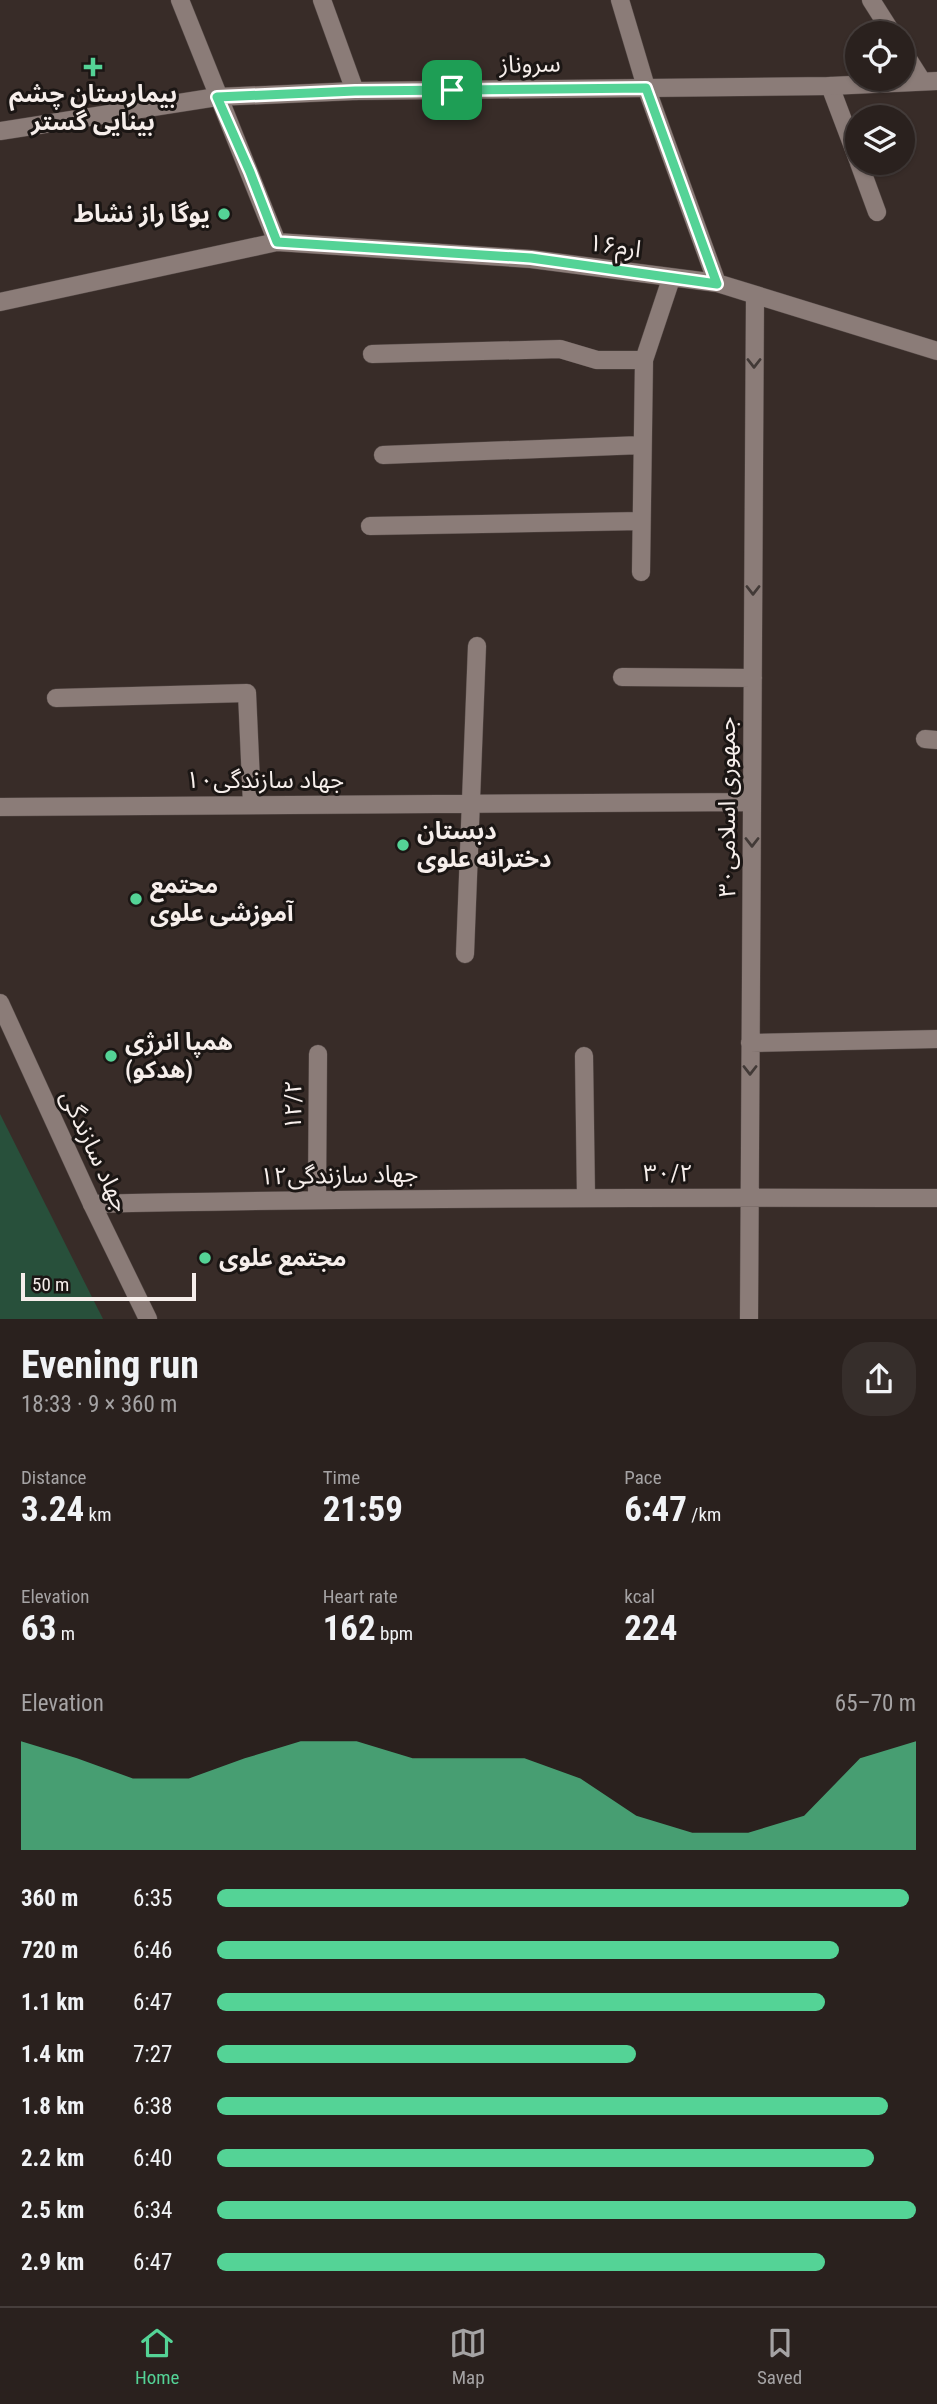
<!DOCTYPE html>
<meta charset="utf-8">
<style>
:root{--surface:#2a211e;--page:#362e2b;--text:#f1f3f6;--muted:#a5a3a4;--line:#463e3c;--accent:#54d396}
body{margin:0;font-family:"Roboto Condensed","Noto Sans Arabic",sans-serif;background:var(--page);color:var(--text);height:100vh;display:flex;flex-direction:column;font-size:26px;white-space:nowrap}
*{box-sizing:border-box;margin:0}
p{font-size:23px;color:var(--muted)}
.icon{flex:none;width:38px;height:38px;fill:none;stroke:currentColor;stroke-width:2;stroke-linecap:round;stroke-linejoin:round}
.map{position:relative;height:1319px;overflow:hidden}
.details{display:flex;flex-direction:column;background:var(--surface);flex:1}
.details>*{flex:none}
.tools{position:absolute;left:845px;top:21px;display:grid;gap:14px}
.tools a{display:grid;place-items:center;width:70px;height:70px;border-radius:50%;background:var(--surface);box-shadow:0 2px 5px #0004,0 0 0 2px var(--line);font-size:35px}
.scale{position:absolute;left:21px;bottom:18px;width:175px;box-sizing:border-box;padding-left:7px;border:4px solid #f6eeeb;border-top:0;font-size:19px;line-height:24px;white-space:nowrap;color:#f6eeeb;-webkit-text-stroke:5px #1b1614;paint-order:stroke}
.pin{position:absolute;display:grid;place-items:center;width:60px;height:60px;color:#fff;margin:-30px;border-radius:14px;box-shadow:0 4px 10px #0006}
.round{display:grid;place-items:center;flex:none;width:74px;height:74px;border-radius:28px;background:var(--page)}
.overview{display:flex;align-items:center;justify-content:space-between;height:119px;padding:0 21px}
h1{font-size:38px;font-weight:700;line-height:52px}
.figures{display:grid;grid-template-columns:repeat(3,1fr);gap:10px;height:119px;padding:7px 21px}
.figures div{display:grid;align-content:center}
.figures b{font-size:35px;font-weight:700}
.figures small{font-size:19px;font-weight:400}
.figures p{font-size:19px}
.chart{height:196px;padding:14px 21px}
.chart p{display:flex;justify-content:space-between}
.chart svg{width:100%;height:126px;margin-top:7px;fill:var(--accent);opacity:.7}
ul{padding:0 21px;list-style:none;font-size:23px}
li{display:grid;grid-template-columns:112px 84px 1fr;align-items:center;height:52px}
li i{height:18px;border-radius:9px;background:var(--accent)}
.tabs{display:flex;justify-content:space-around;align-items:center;height:98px;border-top:2px solid var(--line);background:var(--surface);font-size:19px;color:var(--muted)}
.tabs a{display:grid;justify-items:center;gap:4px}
.tabs .on{color:var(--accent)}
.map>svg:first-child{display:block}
.green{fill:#28503b}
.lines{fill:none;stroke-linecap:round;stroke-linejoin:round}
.minor-casing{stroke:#534845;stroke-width:19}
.tertiary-casing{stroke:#534845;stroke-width:19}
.secondary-casing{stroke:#534845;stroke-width:19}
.minor{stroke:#8b7c78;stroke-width:18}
.tertiary{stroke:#8b7c78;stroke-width:18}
.secondary{stroke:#8b7c78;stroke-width:18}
.oneway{stroke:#423a37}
.route-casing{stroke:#fff;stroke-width:14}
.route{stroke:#54d396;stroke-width:9}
.poi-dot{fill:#54d396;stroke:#1b1614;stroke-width:2.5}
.labels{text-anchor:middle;stroke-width:6;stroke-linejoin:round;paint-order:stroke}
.street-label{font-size:24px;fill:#f6eeeb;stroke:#1b1614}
.poi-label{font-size:24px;font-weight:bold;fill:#f6eeeb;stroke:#1b1614;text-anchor:start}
</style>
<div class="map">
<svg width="937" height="1319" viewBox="0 0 937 1319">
<rect width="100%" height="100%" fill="#382c28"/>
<!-- green -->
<path class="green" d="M0,1114L103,1319H0Z"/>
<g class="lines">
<defs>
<path id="minor" d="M180,0L277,242
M322,0L355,91
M620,0L646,87L717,283
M830,86L858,160
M859,163L877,212
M0,302L277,242L531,259L717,283L937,351
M372,354L560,349L597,360H644
M383,455L642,445
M370,526L641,521
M641,572L644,360L671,279
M622,677L753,678
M56,698L247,693L252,804
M925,739L937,740
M0,807L752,802
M465,954L477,646
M750,1043L937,1039
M584,1056L586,1197
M317,1199L318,1054
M92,1204C374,1198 655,1197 937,1198
M749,1319L755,295"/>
<path id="tertiary" d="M871,0L892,33
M903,51L922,81
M0,131L217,97L355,91L830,86L937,81"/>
<path id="secondary" d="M0,1003L92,1204L148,1319"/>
</defs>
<!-- minor casing -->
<use href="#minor" class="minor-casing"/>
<!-- tertiary casing -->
<use href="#tertiary" class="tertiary-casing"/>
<!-- secondary casing -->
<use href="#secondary" class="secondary-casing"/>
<!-- minor -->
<use href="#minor" class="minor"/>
<!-- tertiary -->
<use href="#tertiary" class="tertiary"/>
<!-- secondary -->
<use href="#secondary" class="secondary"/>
</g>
<!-- one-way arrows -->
<defs><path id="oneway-chevron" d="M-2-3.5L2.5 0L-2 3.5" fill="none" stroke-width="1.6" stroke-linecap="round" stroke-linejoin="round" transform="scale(1.75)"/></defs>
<g class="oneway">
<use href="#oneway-chevron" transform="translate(754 363) rotate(90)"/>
<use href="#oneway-chevron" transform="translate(753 590) rotate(90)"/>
<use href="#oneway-chevron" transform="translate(752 842) rotate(90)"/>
<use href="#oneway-chevron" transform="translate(750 1070) rotate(90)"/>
</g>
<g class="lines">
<defs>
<path id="route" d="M646,88L717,284L531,258L277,242L250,172L217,97L355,91Z"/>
</defs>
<!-- route casing -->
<use href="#route" class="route-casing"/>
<!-- route -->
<use href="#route" class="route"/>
</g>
<!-- markers -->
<g class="poi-dot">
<path d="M89.5 56.5h7v7h7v7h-7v7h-7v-7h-7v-7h7z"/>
<circle cx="224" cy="214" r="7"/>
<circle cx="403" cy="845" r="7"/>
<circle cx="136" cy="899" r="7"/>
<circle cx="111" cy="1056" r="7"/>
<circle cx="205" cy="1258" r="7"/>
</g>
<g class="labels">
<!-- street labels -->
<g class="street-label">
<text transform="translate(530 64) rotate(-1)" y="8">سروناز</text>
<text transform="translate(615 246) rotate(8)" y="8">ارم۱۶</text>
<text x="265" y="788">جهاد سازندگی۱۰</text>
<text transform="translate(727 807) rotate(-90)" y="8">جمهوری اسلامی۳۰</text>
<text transform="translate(293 1105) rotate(-90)" y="8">۱۲/۲</text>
<text transform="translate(95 1151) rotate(65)" y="8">جهاد سازندگی</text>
<text x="668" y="1181">۳۰/۲</text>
<text transform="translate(339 1175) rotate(-1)" y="8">جهاد سازندگی۱۲</text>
</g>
<!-- poi labels -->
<g class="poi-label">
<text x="93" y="102" text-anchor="middle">بیمارستان چشم<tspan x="93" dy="28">بینایی گستر</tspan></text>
<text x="210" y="222" text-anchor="end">یوگا راز نشاط</text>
<text x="417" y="839">دبستان<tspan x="417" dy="28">دخترانه علوی</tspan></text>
<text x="150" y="893">محتمع<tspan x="150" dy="28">آموزشی علوی</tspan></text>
<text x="125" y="1050">همپا انرژی<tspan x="125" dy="28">(هدکو)</tspan></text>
<text x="219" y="1266">مجتمع علوی</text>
</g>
</g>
</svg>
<div class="tools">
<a><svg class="icon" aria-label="locate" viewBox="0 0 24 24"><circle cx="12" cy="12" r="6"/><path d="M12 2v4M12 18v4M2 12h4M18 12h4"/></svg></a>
<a><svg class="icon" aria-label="layers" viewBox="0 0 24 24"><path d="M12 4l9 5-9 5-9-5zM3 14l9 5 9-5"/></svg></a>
</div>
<div class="scale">50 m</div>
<div class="pin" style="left:452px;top:90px;background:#1e9e55"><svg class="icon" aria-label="arrive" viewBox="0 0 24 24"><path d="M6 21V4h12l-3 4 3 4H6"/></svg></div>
</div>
<section class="details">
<div class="overview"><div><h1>Evening run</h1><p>18:33 · 9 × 360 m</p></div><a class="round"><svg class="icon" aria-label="share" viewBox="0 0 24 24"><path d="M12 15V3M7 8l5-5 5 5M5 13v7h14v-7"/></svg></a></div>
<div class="figures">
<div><p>Distance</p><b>3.24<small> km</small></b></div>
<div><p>Time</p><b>21:59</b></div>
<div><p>Pace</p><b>6:47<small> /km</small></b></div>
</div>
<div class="figures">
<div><p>Elevation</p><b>63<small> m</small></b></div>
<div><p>Heart rate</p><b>162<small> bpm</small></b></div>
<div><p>kcal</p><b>224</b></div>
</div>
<div class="chart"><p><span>Elevation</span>65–70 m</p>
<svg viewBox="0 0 160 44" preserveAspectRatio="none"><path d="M0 44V6L10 12L20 19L30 19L40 12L50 6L60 6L70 12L80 12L90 12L100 19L110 32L120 38L130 38L140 32L150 12L160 6V44z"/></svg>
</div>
<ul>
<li><b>360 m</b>6:35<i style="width:99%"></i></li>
<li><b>720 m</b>6:46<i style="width:89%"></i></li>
<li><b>1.1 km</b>6:47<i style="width:87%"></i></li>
<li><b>1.4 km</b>7:27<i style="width:60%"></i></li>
<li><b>1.8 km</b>6:38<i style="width:96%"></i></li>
<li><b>2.2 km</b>6:40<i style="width:94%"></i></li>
<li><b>2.5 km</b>6:34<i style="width:100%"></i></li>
<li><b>2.9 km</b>6:47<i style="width:87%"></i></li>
</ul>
</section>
<nav class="tabs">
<a class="on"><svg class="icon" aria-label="home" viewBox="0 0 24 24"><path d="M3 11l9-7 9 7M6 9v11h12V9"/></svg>Home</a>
<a><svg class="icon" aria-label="map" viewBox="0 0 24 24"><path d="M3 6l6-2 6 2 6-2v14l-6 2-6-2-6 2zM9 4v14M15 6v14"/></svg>Map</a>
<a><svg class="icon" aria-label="saved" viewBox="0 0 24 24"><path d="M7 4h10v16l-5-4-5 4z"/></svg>Saved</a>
</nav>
